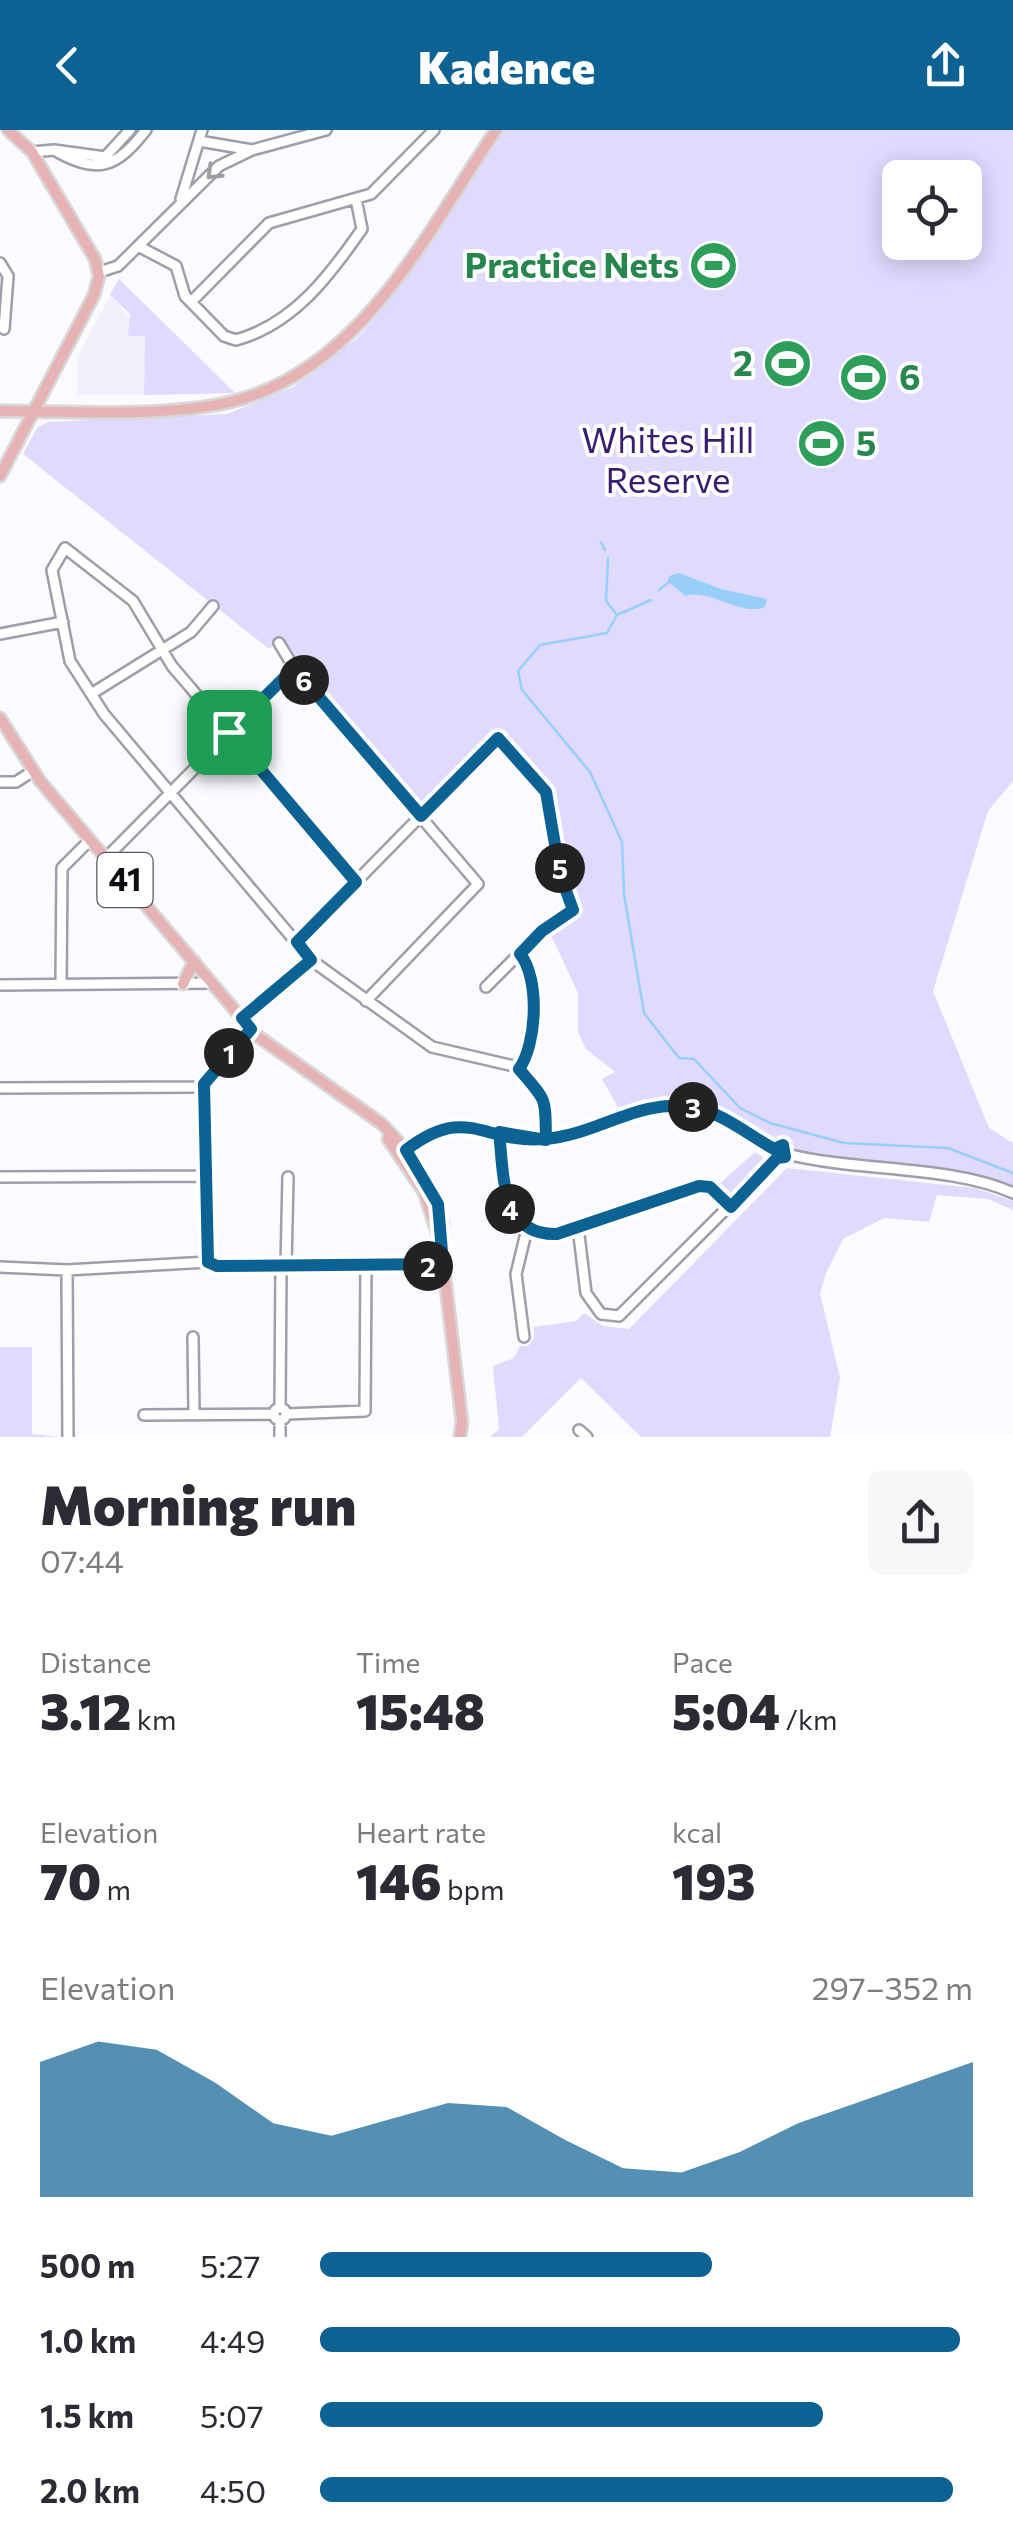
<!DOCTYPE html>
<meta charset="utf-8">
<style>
:root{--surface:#fff;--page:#f7f7f7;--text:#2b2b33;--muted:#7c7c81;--accent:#0b6293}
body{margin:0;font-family:Commissioner,sans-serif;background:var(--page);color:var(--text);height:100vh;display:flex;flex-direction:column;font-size:38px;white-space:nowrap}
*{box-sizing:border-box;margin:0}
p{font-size:32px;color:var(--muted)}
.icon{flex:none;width:55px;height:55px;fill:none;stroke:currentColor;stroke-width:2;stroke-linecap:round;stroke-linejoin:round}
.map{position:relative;height:1307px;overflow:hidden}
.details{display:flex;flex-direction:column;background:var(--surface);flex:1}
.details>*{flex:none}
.fabs{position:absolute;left:882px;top:30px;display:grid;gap:20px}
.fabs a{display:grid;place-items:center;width:100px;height:100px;border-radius:15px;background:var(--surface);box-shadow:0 5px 25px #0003;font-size:50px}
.pin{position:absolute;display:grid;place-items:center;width:85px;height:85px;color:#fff;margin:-42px;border-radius:20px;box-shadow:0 5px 15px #0006}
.km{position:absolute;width:50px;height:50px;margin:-25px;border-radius:50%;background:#222;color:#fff;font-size:28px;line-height:50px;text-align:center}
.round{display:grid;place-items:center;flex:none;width:105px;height:105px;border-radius:15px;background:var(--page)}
.headline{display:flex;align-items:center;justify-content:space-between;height:170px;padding:0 40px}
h1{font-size:55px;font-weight:800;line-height:75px}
.figures{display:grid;grid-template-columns:repeat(3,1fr);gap:15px;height:170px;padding:10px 40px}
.figures div{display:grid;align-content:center}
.figures b{font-size:50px;font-weight:800}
.figures small{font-size:28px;font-weight:400}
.figures p{font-size:28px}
.chart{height:280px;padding:20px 40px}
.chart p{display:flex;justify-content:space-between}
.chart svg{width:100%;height:180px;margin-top:10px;fill:var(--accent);opacity:.7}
ul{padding:0 40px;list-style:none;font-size:32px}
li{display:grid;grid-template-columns:160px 120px 1fr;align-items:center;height:75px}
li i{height:25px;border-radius:12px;background:var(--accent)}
header{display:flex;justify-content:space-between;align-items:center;height:130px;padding:0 40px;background:var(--accent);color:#fff;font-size:45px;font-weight:800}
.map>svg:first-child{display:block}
.built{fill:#f2f0fd}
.green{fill:#dfdafe;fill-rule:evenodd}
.water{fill:#98cffa}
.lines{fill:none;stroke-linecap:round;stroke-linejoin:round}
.stream{stroke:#98cffa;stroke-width:2.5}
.minor-casing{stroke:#9f9eaa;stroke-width:14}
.major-casing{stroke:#d9d8d9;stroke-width:15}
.minor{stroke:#fff;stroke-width:9}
.major{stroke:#e6b3b4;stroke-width:10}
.oneway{stroke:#9f9fa1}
.route-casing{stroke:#fff;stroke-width:20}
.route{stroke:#0b6293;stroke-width:12}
.labels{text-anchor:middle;stroke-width:8;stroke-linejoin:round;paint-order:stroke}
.shield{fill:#fff;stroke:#57565a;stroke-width:2.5}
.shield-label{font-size:32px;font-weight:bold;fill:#0f0e13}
.leisure-label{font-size:35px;font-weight:bold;fill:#27864d;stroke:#fff;text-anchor:end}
.park-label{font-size:35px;fill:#381e71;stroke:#fff}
</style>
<header><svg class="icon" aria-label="back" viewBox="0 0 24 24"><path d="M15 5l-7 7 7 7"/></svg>Kadence<svg class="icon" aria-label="share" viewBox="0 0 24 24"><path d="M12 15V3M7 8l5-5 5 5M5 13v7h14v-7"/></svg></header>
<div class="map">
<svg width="1013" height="1307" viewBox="0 0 1013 1307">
<rect width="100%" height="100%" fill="#fafaff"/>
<!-- built -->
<path class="built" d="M110,165L145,206L144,265H77V228Z"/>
<!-- green -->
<path class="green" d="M504,0H1013V651L988,681L933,861L989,998L1013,1013V1056L975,1044L800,1021L703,971L648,970L619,979L602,949L615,942L586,919L578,902V863L551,805L581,785L547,655L497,602L422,675L280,511L269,519L23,324L37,298L48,292L227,284L293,257L357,208L384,177ZM900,48H965V112H900Z
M119,149L226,254L235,263L144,265L145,206H128L130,184L110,165Z
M755,1022L764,1028L765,1036L732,1069L717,1056Z
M787,1038L975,1058L1013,1071V1080L988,1069L937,1065L929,1092L884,1088L843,1109L826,1143L820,1163L840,1248L830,1307H641L581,1248L522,1307H490L499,1299L493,1236L514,1228L520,1216H528L534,1208V1197L576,1191L584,1183L603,1196L629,1199Z
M0,1217H32V1304L59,1307H0Z"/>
<!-- water -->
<path class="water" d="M679,443L721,459L767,469L765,477C740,487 710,458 685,466L668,451L669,446Z"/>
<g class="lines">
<!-- stream -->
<path class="stream" d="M601,412L605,420
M608,428L606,471L617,485
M659,460L669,452
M651,470L617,485L607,503L540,515L518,541L522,560L590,642L622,712L624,764L644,883L679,928L694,929L740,978L770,993L844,1013L948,1018L1013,1043"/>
<defs>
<path id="minor" d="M130,0L105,27L54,20C98,46 117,37 146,0
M199,11L252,20L326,0
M32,22L54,20
M181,69L202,0
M138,116L176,136L185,166L224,206L236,210C294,194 330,145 362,99L356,69
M0,133L8,146L4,199
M99,142L118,136L219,36L252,20
M191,172L269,93L371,64L434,0
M0,504L63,492
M279,513L294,538L478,754L366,871
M91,564L191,502L213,476
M0,652H16L33,641
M106,728L294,538
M356,752L172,536L133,471L65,418L52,440L70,531L104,584L311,830L432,917L514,936L547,975L545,1010
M297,812L497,608L546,662L560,744L573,780L542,801L486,857
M61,854L62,738L90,710
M0,855L212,853
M242,888L311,830
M519,939C536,914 540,848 520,824
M204,954L208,1132
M0,958L197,957L211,948L251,899
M499,1003L512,1083L527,1099L557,1104L699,1056L710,1057L731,1077
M401,1023C473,970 481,1018 548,1009C597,1003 640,969 691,977C722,982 747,1004 773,1019
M787,1024C857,1042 952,1035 1013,1063
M0,1047L208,1046
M578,1097L586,1163L601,1184L619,1186L777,1028L785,1027L783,1015L773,1019L777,1028
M286,1136L288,1047
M0,1137L67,1140L208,1132L217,1136L443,1134
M67,1140L68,1307
M193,1207L194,1283
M524,1207L516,1144L527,1099
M274 1284a6 6 0 1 1 12 0a6 6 0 1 1-12 0Z
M280,1278L281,1136
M286,1284L365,1281L366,1135
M144,1285L274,1284
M280,1290V1307
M579,1300L587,1307"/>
<path id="major" d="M0,281C71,281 161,288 230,272C360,242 427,102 496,0
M0,346L94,165L99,146L95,129L32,22L8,0
M0,588L40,651L256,905L382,994L406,1020L436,1067L443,1094L441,1115
M183,854L194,831
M388,1009L424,1062L441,1115L462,1292L460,1307"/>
</defs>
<!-- minor casing -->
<use href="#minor" class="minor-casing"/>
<!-- major casing -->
<use href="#major" class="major-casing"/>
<!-- minor -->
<use href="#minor" class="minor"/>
<!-- major -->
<use href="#major" class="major"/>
</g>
<!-- one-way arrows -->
<defs><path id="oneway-chevron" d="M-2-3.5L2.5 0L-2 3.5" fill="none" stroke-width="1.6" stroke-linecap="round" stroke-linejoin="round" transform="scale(2.5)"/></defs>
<use class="oneway" href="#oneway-chevron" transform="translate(213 43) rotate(136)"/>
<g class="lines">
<defs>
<path id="route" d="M229,602L356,752L297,812L311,830L242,888L251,899L204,954L208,1132L217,1136L443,1134L438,1074L406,1020C468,973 482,1014 544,1009C595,1006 639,968 692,977C723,983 747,1004 774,1019L783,1015L785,1027L777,1028L731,1077L710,1057L699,1056L557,1104C500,1106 504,1045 499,1002L546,1010C545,966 548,973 519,939C537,914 540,848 520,824L542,801L573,780L560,744L546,662L498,608L421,686L294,538L229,602"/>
</defs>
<!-- route casing -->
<use href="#route" class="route-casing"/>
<!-- route -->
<use href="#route" class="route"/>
</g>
<!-- icons -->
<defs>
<symbol id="stadium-disc" viewBox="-11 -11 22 22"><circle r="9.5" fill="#2e9e5b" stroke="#fff"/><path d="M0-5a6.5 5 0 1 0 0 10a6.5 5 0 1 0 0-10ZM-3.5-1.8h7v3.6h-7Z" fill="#fff"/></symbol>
</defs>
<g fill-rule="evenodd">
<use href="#stadium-disc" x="686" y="108" width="55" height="55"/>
<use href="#stadium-disc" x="760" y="206" width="55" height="55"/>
<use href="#stadium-disc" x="836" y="220" width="55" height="55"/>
<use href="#stadium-disc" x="794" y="286" width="55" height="55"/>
</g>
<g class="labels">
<!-- shield labels -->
<rect class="shield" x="97.5" y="723" width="55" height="54" rx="8"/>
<g class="shield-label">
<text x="125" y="761">41</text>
</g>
<!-- leisure labels -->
<g class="leisure-label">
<text x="679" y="148">Practice Nets</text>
<text x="753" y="246">2</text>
<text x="899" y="260" text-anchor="start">6</text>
<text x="856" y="326" text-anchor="start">5</text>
</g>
<!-- park labels -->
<g class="park-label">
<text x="668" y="323">Whites Hill<tspan x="668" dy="40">Reserve</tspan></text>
</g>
</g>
</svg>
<div class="fabs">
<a><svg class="icon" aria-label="locate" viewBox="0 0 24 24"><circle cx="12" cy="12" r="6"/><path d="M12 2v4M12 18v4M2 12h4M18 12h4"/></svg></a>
</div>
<div class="pin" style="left:229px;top:602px;background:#1e9e55"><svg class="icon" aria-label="arrive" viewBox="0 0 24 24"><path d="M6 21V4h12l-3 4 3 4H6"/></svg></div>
<b class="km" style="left:229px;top:923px">1</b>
<b class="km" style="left:428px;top:1136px">2</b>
<b class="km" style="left:693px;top:977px">3</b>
<b class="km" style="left:510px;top:1079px">4</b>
<b class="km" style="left:560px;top:738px">5</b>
<b class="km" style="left:304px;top:550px">6</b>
</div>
<section class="details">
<div class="headline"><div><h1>Morning run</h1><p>07:44</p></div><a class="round"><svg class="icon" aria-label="share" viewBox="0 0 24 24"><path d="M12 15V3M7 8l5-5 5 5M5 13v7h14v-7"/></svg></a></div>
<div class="figures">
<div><p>Distance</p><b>3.12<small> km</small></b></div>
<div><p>Time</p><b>15:48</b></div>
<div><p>Pace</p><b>5:04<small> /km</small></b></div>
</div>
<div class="figures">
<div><p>Elevation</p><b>70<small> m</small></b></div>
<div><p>Heart rate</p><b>146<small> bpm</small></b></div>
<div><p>kcal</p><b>193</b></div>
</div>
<div class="chart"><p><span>Elevation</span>297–352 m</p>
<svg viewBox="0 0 160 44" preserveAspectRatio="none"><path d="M0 44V11L10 6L20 8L30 16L40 26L50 29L60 25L70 21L80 22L90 30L100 37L110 38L120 33L130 26L140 21L150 16L160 11V44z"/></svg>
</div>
<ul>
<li><b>500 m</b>5:27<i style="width:60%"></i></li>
<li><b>1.0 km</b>4:49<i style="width:98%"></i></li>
<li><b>1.5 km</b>5:07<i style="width:77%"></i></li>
<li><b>2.0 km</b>4:50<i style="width:97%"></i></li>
</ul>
</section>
